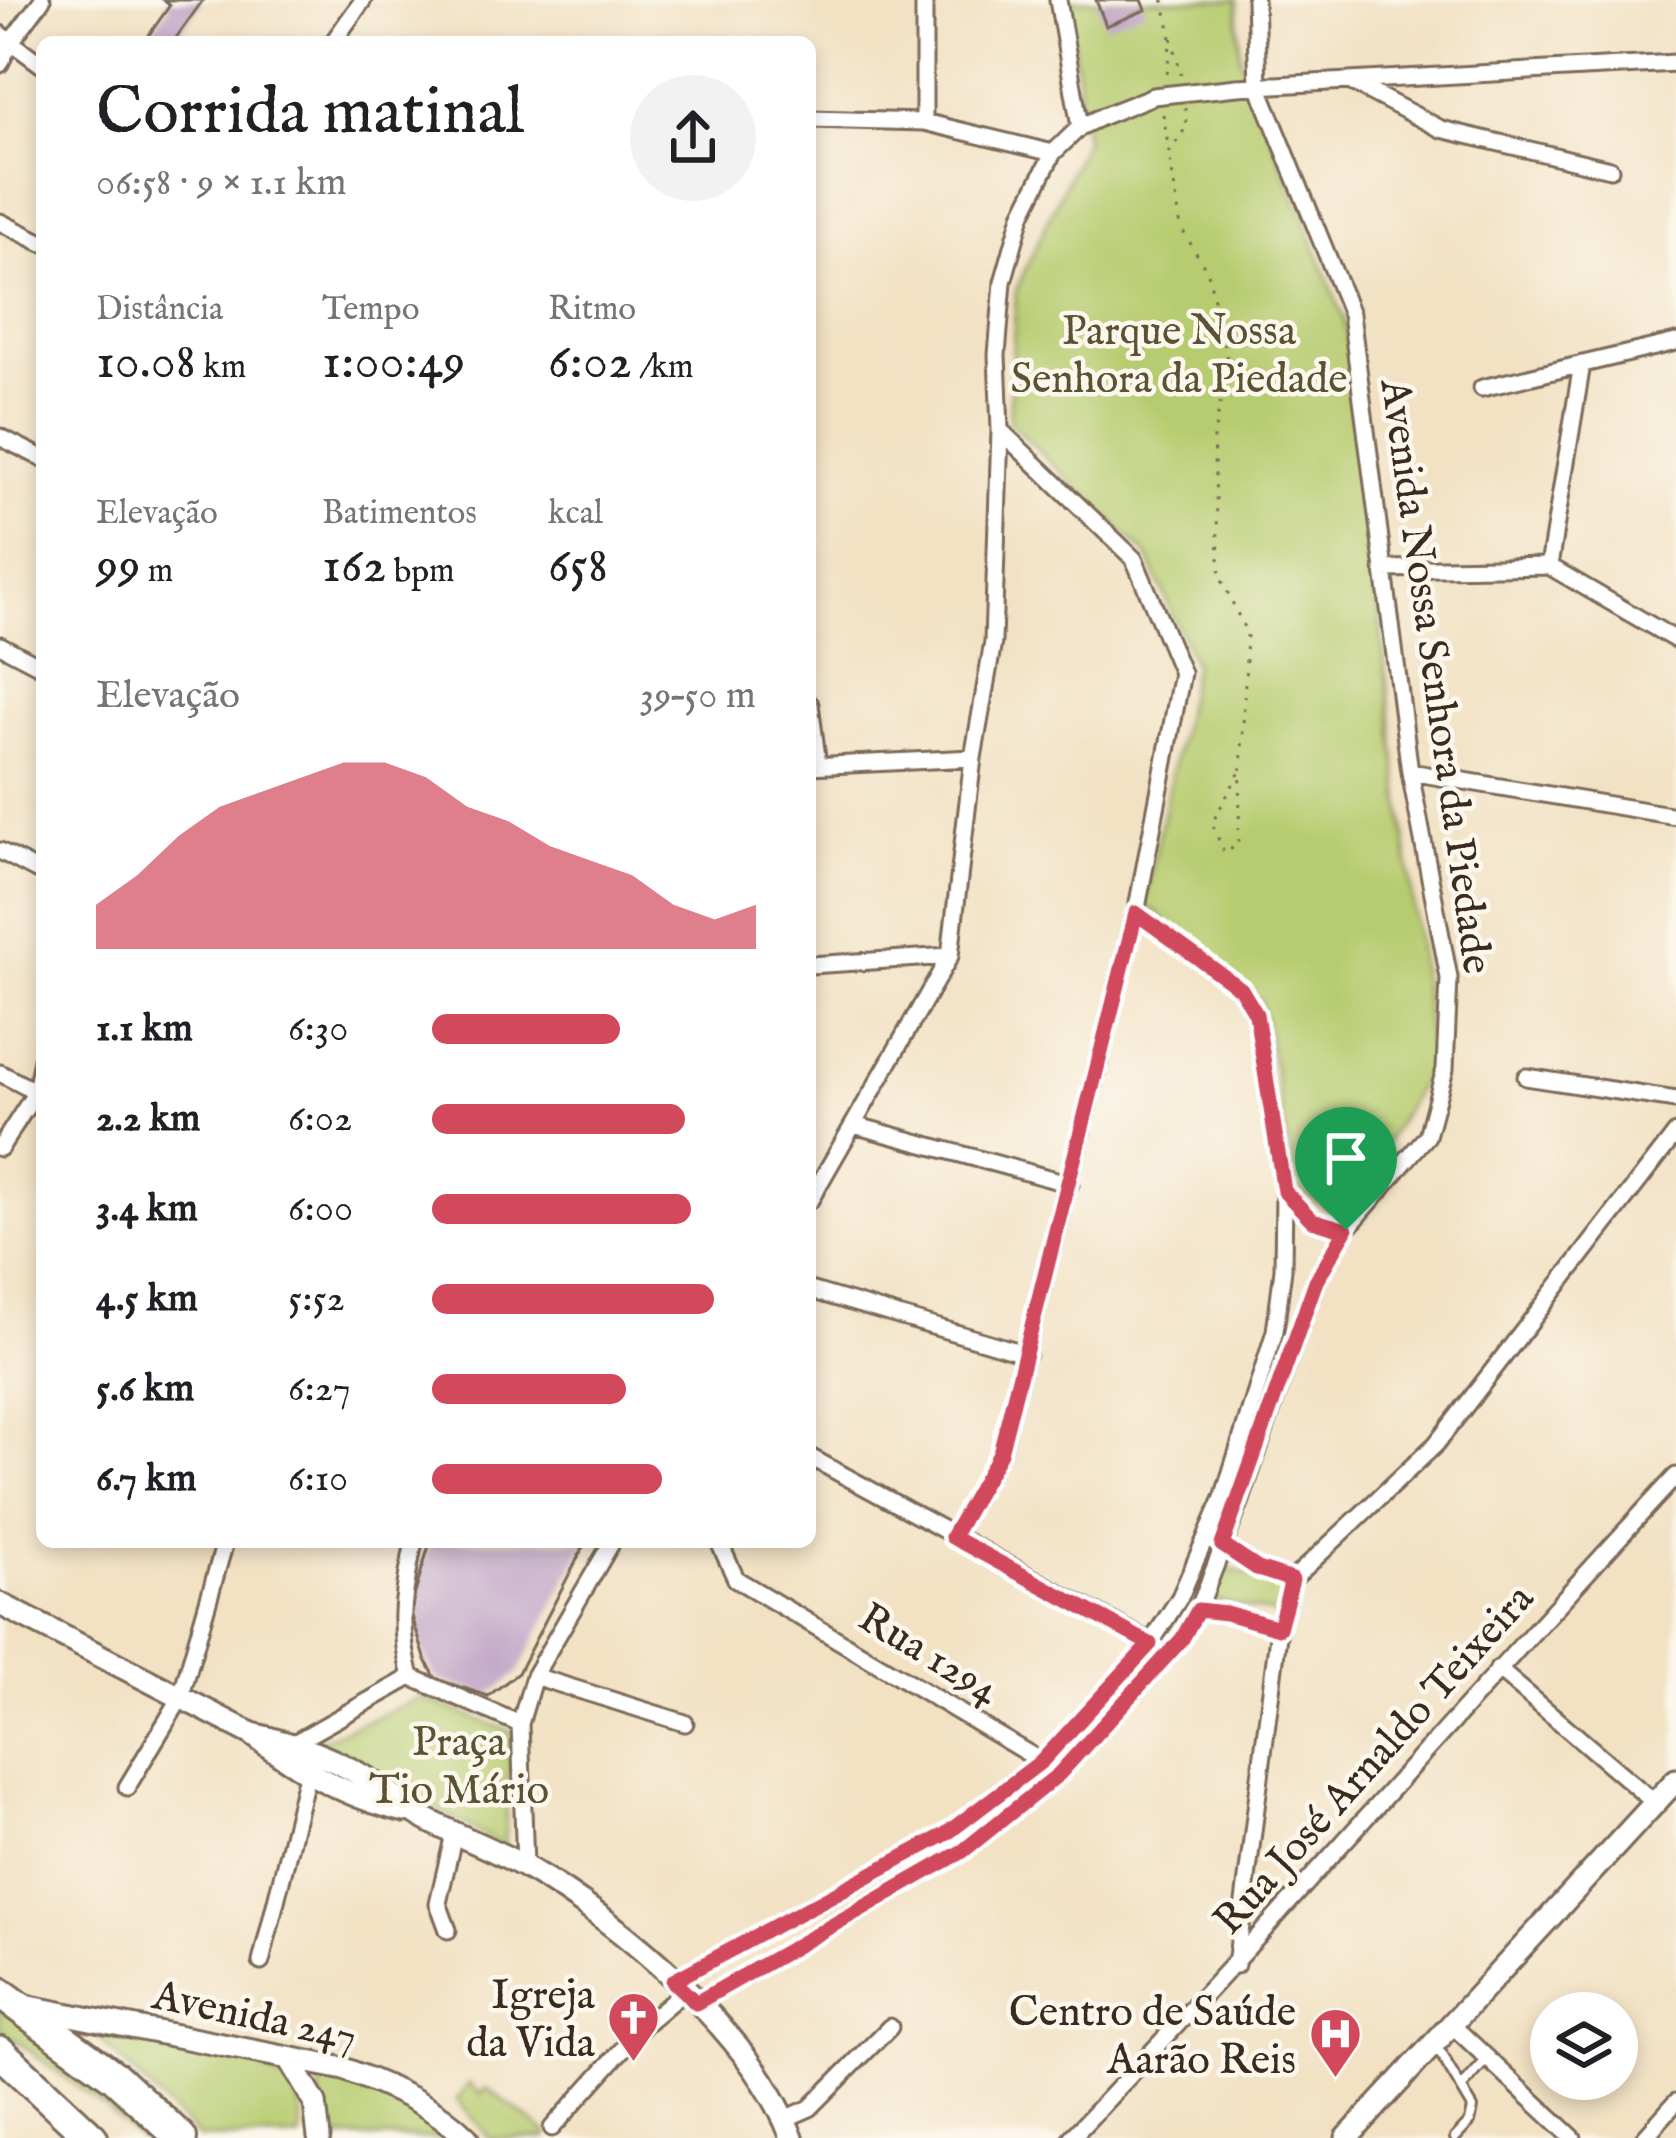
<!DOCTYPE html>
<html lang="pt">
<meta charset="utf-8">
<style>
:root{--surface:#fff;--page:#f2f2f2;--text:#202124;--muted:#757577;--accent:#d1495b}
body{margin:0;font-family:"IM FELL English",serif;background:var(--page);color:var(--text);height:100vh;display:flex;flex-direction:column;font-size:45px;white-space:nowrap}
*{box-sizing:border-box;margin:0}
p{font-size:39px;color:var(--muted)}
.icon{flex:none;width:66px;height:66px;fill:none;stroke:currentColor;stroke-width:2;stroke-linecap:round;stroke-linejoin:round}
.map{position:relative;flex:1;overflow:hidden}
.drawer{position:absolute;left:36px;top:36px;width:780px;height:1512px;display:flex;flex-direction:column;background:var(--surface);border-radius:18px;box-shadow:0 6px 18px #0003}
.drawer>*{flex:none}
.buttons{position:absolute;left:1530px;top:1992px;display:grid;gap:24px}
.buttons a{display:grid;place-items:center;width:108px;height:108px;border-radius:50%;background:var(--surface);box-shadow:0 6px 18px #0003;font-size:60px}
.pin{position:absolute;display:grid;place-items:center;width:102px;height:102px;color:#fff;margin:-123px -51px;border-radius:50% 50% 50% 0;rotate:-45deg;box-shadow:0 0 12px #0007}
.pin .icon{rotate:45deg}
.round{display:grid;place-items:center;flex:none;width:126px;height:126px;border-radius:63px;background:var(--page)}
.summary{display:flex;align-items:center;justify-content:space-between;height:204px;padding:0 60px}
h1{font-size:66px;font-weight:600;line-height:90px}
.metrics{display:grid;grid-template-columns:repeat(3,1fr);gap:18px;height:204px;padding:12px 60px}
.metrics div{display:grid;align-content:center}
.metrics b{font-size:51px;font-weight:600}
.metrics small{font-size:33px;font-weight:400}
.metrics p{font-size:33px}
.chart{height:336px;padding:24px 60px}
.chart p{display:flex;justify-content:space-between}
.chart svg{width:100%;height:216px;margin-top:12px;fill:var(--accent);opacity:.7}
ul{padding:0 60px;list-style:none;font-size:39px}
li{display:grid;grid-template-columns:192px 144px 1fr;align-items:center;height:90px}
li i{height:30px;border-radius:15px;background:var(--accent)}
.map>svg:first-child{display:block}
.green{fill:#b7cc70;stroke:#797b47;stroke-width:3}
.building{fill:#ba9bc2}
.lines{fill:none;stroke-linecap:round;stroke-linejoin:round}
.lane-casing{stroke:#7b6a58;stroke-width:14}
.street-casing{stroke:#7b6a58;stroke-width:21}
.secondary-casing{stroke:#7b6a58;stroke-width:27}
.highway-casing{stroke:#7b6a58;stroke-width:36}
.path{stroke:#7b6a58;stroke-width:3;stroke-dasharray:3 9;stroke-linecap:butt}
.lane{stroke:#fff;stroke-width:8}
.street{stroke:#fff;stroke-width:15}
.secondary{stroke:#fff;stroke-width:21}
.highway{stroke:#fff;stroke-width:30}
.street-bridge-casing{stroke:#7b6a58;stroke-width:21;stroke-linecap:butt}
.street-bridge{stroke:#fff;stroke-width:15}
.route-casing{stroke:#fff;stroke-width:24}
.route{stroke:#d1495b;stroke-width:15}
.labels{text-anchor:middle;stroke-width:9;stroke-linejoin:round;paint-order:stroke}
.park-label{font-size:42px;fill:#5a5232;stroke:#fbf7ec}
.street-label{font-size:42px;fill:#3b2a1e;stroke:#fbf7ec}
.poi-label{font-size:42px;fill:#3b2a1e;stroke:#fbf7ec;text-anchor:end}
</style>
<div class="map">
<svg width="1676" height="2138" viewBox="0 0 1676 2138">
<rect width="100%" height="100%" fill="#fbf7ec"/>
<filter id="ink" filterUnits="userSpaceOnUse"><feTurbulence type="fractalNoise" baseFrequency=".00833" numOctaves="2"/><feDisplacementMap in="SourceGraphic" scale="24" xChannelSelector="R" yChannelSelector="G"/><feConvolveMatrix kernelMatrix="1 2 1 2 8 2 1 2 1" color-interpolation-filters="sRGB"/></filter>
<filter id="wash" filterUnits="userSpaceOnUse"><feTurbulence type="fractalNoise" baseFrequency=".004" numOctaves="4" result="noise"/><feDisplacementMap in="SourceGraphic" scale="48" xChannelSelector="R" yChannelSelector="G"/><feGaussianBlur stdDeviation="2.7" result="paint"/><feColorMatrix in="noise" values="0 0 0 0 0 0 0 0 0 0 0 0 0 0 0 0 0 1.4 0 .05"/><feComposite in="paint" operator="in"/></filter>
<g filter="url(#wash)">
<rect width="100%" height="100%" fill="#f2e1c3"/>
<!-- green -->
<path class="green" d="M1068,0H1237L1240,59L1344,319L1432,1063L1342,1218L1297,1190L1261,1001L1145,904L1194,664L1147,555L1009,422L1016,290L1085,140Z
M1223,1568L1297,1589L1284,1616L1207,1599Z
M421,1698L512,1732L504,1847L318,1741Z
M0,2002L158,2138H138L104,2107L0,2028Z
M93,2033L254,2064C289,2080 309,2097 300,2138H199Z
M318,2075C365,2089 417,2101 451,2138H325Z
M469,2083L481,2094L487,2088L547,2133L546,2138H490L457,2100Z"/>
<g id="blocks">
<!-- building -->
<path class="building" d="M163,0H203L173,42H144L170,5Z
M1096,0H1142L1146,10L1106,26Z
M430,1542H586L518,1673L488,1696L436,1679L425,1658L410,1610Z"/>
</g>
</g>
<g filter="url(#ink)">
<use href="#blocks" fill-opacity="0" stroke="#7b6a58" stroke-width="3"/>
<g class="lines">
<defs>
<path id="lane" d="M1436,2046L1473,2108L1470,2122L1455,2138
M1463,2086L1486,2060"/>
<path id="street" d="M924,0V122
M1058,0L1080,127
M0,34L42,65
M333,42L363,0
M0,64L10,43L42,0
M1353,83L1441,129L1610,169
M1237,87L1676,63
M810,119L924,122L1053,153
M0,222L42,243
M1482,388L1676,342
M0,437L42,458
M1549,566L1582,364
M1383,569L1549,566L1676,640
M0,645L42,667
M810,704L818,765
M810,766L973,758
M1410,772L1676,816
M0,851L42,873
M810,965L950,956
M0,1073L40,1094
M1526,1077L1676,1100
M854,1125L1070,1184
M0,1148L36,1092L42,1059
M1285,1192L1312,1220L1346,1230
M810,1200L950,956L973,758L993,642L1000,430L997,355L1003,282L1022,215L1053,153L1080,127L1103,116
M810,1290L1027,1354
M810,1457L1157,1646
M952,1537L1001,1453L1136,913L1182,673L1134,559L1000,430
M719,1542L736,1579L1049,1766
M1213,1542L1259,1569L1292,1580
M1198,1610L1226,1613L1279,1628
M1498,1669L1655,1803
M534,1676L685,1723
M411,1677C397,1623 403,1596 414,1542
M411,1677L520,1724
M291,1749L294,1743L411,1677
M127,1787L180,1699L225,1542
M525,1866L520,1724L534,1676L612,1542
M448,1930L438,1903L454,1834
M261,1962L308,1771
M1236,1965L1279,1628L1292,1580L1436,1444L1676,1133
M673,1981L946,1834L1042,1761L1150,1644L1180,1597L1223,1498L1275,1331L1283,1269L1284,1191L1256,1014L1241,989L1136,913
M696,2003L963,1851L1059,1774L1182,1639L1198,1610L1240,1503L1316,1281L1346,1230L1427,1136L1445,1069L1449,978L1410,772L1351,314L1258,85L1255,0
M1453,2026L1573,2138
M785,2119L810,2108L890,2027
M552,2128L645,2024L684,1991
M1071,2138C1277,1921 1473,1695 1676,1476
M1644,2138L1676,2102"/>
<path id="secondary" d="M0,1604L252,1734C297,1769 349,1798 405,1811
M252,1734C296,1744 339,1760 378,1785C393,1794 406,1807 422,1817C456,1836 495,1849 529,1869C622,1923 754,2035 792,2138
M25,2006L344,2069C389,2087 433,2104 467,2138
M289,2059L315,2103L319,2138
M1347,2138L1676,1780"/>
<path id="highway" d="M0,1993L115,2077L181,2138
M0,2052L92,2138"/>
</defs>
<!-- lane casing -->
<use href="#lane" class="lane-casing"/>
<!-- street casing -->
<use href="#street" class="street-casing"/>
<!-- secondary casing -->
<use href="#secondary" class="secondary-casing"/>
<!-- highway casing -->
<use href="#highway" class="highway-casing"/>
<!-- path -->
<path class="path" d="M1163,0L1171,33L1167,75
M1172,38L1181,75
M1163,114L1181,228L1208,272L1228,364L1213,439L1220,576L1247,634L1238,845L1224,853L1212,823L1242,768
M1169,153L1187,126L1185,108"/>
<!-- lane -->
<use href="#lane" class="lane"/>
<!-- street -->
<use href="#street" class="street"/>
<!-- secondary -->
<use href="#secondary" class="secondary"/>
<!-- highway -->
<use href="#highway" class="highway"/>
<defs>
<path id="street-bridge" d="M1103,116L1153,96L1237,87"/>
</defs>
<!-- street-bridge casing -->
<use href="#street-bridge" class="street-bridge-casing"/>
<!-- street-bridge -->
<use href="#street-bridge" class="street-bridge"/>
</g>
</g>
<g class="lines" filter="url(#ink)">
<defs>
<path id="route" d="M1136,913L1241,989L1256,1014L1284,1191L1312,1220L1346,1230L1316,1281L1222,1545L1258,1569L1292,1580L1279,1628L1226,1613L1198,1610L1182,1639L1059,1774L963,1851L696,2003L673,1981L946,1834L1042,1761L1150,1644L952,1537L1000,1453Z"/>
</defs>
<!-- route casing -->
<use href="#route" class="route-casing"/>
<!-- route -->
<use href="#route" class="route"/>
</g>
<!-- icons -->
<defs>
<symbol id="church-pin" viewBox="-11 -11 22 30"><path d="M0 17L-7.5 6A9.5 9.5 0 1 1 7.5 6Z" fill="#d1495b" stroke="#fbf7ec"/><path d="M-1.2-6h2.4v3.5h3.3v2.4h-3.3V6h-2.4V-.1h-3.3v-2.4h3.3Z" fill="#fff"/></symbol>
<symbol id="hospital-pin" viewBox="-11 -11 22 30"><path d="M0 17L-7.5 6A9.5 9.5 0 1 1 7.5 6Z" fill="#d1495b" stroke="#fbf7ec"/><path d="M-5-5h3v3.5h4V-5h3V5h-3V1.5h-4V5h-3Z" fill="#fff"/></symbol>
</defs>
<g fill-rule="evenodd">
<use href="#church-pin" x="604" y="1988" width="59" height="81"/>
<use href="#hospital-pin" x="1306" y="2004" width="59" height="81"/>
</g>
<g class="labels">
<!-- park labels -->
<g class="park-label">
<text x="1179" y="344">Parque Nossa<tspan x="1179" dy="48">Senhora da Piedade</tspan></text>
<text x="459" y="1755">Praça<tspan x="459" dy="48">Tio Mário</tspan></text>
</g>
<!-- street labels -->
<g class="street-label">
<text transform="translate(1438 676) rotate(82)" y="15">Avenida Nossa Senhora da Piedade</text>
<text transform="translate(930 1652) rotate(31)" y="15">Rua 1294</text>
<text transform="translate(1372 1758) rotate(-48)" y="15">Rua José Arnaldo Teixeira</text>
<text transform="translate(255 2014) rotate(12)" y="15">Avenida 247</text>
</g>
<!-- poi labels -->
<g class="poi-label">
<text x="595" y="2008">Igreja<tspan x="595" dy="48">da Vida</tspan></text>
<text x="1296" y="2025">Centro de Saúde<tspan x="1296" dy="48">Aarão Reis</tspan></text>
</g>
</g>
</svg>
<div class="buttons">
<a><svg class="icon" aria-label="layers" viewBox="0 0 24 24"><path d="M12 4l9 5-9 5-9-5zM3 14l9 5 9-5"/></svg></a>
</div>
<div class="pin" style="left:1346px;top:1230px;background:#1e9e55"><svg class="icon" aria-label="arrive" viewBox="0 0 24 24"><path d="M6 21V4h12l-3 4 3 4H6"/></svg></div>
<section class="drawer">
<div class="summary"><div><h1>Corrida matinal</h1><p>06:58 · 9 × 1.1 km</p></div><a class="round"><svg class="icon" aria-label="share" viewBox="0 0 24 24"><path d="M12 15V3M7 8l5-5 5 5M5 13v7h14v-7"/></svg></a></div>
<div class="metrics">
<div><p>Distância</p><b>10.08<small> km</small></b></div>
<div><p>Tempo</p><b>1:00:49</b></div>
<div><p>Ritmo</p><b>6:02<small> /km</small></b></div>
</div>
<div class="metrics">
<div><p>Elevação</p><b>99<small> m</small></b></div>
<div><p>Batimentos</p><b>162<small> bpm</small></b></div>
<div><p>kcal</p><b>658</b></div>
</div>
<div class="chart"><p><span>Elevação</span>39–50 m</p>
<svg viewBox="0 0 160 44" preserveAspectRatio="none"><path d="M0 44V35L10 29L20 21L30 15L40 12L50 9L60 6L70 6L80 9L90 15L100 18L110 23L120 26L130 29L140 35L150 38L160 35V44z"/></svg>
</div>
<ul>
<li><b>1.1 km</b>6:30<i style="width:58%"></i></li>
<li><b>2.2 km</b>6:02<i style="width:78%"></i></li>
<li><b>3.4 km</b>6:00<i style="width:80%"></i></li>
<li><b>4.5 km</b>5:52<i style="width:87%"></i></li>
<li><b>5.6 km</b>6:27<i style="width:60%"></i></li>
<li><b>6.7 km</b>6:10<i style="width:71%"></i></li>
</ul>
</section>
</div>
